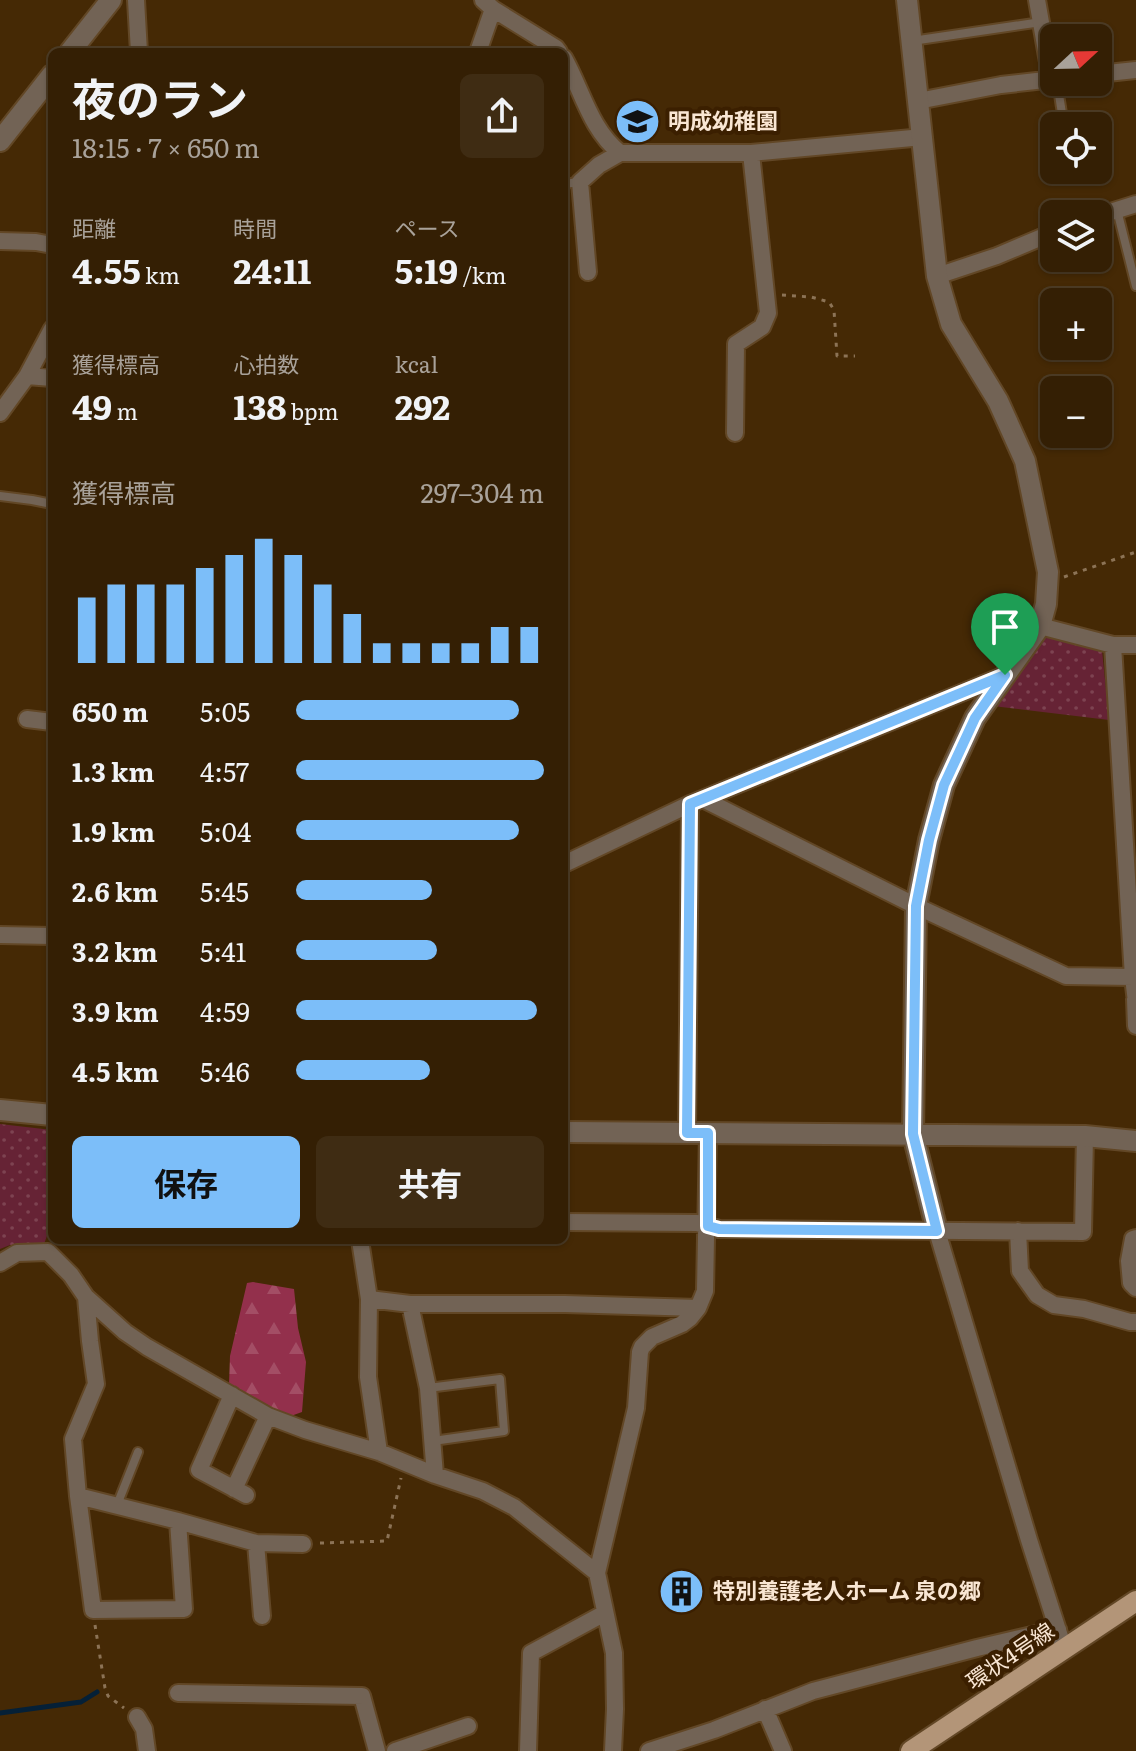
<!DOCTYPE html>
<html lang="ja">
<meta charset="utf-8">
<style>
:root{--surface:#341f04;--page:#3f2c13;--text:#f1f3f6;--muted:#a9a29a;--line:#4e3d26;--accent:#7cbef9}
body{margin:0;font-family:Literata,"Noto Sans JP",serif;background:var(--page);color:var(--text);height:100vh;display:flex;flex-direction:column;font-size:30px;white-space:nowrap}
*{box-sizing:border-box;margin:0}
p{font-size:26px;color:var(--muted)}
.icon{flex:none;width:44px;height:44px;fill:none;stroke:currentColor;stroke-width:2;stroke-linecap:round;stroke-linejoin:round}
.map{position:relative;flex:1;overflow:hidden}
.side{position:absolute;left:48px;top:48px;width:520px;height:1196px;display:flex;flex-direction:column;background:var(--surface);border-radius:12px;box-shadow:0 2px 6px #0004,0 0 0 2px var(--line)}
.side>*{flex:none}
.needle{width:52px;rotate:68deg}
.tools{position:absolute;left:1040px;top:24px;display:grid;gap:16px}
.tools a{display:grid;place-items:center;width:72px;height:72px;border-radius:12px;background:var(--surface);box-shadow:0 2px 6px #0004,0 0 0 2px var(--line);font-size:40px}
.pin{position:absolute;display:grid;place-items:center;width:68px;height:68px;color:#fff;margin:-82px -34px;border-radius:50% 50% 50% 0;rotate:-45deg;box-shadow:0 0 8px #0007}
.pin .icon{rotate:45deg}
.round{display:grid;place-items:center;flex:none;width:84px;height:84px;border-radius:12px;background:var(--page)}
.overview{display:flex;align-items:center;justify-content:space-between;height:136px;padding:0 24px}
h1{font-size:44px;font-weight:700;line-height:60px}
.metrics{display:grid;grid-template-columns:repeat(3,1fr);gap:12px;height:136px;padding:8px 24px}
.metrics div{display:grid;align-content:center}
.metrics b{font-size:34px;font-weight:700}
.metrics small{font-size:22px;font-weight:400}
.metrics p{font-size:22px}
.chart{height:224px;padding:16px 24px}
.chart p{display:flex;justify-content:space-between}
.chart svg{width:100%;height:144px;margin-top:8px;stroke:var(--accent);stroke-width:6}
.cta{display:flex;gap:16px;margin-top:auto;padding:16px 24px}
.cta a{flex:1;height:92px;border-radius:12px;background:var(--accent);color:#111;font-size:32px;font-weight:700;line-height:92px;text-align:center}
.cta a+a{background:var(--page);color:var(--text)}
ul{padding:0 24px;list-style:none;font-size:26px}
li{display:grid;grid-template-columns:128px 96px 1fr;align-items:center;height:60px}
li i{height:20px;border-radius:10px;background:var(--accent)}
.map>svg:first-child{display:block}
.grass{fill:url(#grass-dots)}
.forest{fill:url(#forest-firs)}
.lines{fill:none;stroke-linecap:round;stroke-linejoin:round}
.stream{stroke:#052037;stroke-width:5}
.service-casing{stroke:#624726;stroke-width:12}
.minor-casing{stroke:#624726;stroke-width:20}
.tertiary-casing{stroke:#624726;stroke-width:24}
.primary-casing{stroke:#624726;stroke-width:24}
.path{stroke:#8c7356;stroke-width:3;stroke-dasharray:4 6;stroke-linecap:butt}
.service{stroke:#726355;stroke-width:8}
.minor{stroke:#726355;stroke-width:16}
.tertiary{stroke:#726355;stroke-width:20}
.primary{stroke:#b39578;stroke-width:20}
.route-casing{stroke:#fff;stroke-width:16}
.route{stroke:#7cbef9;stroke-width:10}
.labels{text-anchor:middle;stroke-width:8;stroke-linejoin:round;paint-order:stroke}
.poi-label{font-size:22px;font-weight:bold;fill:#f9e6d3;stroke:#3b1f00;text-anchor:start}
.street-label{font-size:22px;fill:#f9e6d3;stroke:#3b1f00}
</style>
<div class="map">
<svg width="1136" height="1751" viewBox="0 0 1136 1751">
<defs>
<pattern id="grass-dots" width="8" height="8" patternUnits="userSpaceOnUse" patternTransform="scale(2)"><rect width="8" height="8" fill="#662335"/><path d="M2 2h.1M6 6h.1" fill="none" stroke="#7d4351" stroke-width="1.8" stroke-linecap="round"/></pattern>
<pattern id="forest-firs" width="22" height="20" patternUnits="userSpaceOnUse" patternTransform="scale(2)"><rect width="22" height="20" fill="#93304c"/><path d="M5 1l3.5 6h-7zM16 11l3.5 6h-7z" fill="#a34e65"/></pattern>
</defs>
<rect width="100%" height="100%" fill="#452905"/>
<!-- grass -->
<path class="grass" d="M1043,633L1102,650L1109,720L993,706Z
M0,1124L52,1130V1222L44,1244L10,1245L0,1249Z"/>
<!-- forest -->
<path class="forest" d="M253,1282L294,1289L298,1328L306,1362L302,1412L288,1417L229,1385L230,1356L247,1283Z"/>
<g class="lines">
<!-- stream -->
<path class="stream" d="M0,1713L81,1702L97,1692"/>
<defs>
<path id="service" d="M912,41L1041,22
M1057,82L1064,126
M564,184L579,182
M1117,210L1136,286
M0,496L32,500L52,504
M428,1388L500,1379L504,1431L433,1441
M117,1505L138,1452"/>
<path id="minor" d="M136,0L139,52
M483,0L493,9L556,48L559,52
M1037,0L1051,79
M478,52L493,9
M564,58C582,90 590,129 620,153
M1098,74L1136,70
M918,101L1001,85L1054,79
M1098,216L1136,204
M0,241L36,242L52,245
M588,272L580,182L599,165L620,153H751L923,137
M937,276L997,256L1054,232
M27,376L52,378
M0,413L27,376L52,329
M735,433L736,344L762,327L768,313L751,153
M1040,626L1113,645H1136
M1113,645L1133,977L1136,1002
M27,719L52,722
M703,799L916,906L1066,976L1133,977
M564,864L690,804L1005,675
M0,935L52,936
M1135,999L1136,1026
M687,1133L690,804
M564,1222L697,1223L719,1229L1083,1232L1085,1136
M937,1231L1029,1540L1064,1649
M1018,1231L1020,1271L1037,1295L1054,1305L1084,1309L1130,1322H1136
M1136,1238L1133,1239L1129,1261L1131,1283L1136,1288
M360,1240L369,1299L410,1304H565L698,1308
M0,1263L17,1253L48,1252L71,1275L86,1297L125,1332L147,1347L268,1416L305,1430L379,1452L435,1475L483,1491L514,1507L597,1573
M86,1297L90,1341L96,1384L73,1439L78,1496L93,1610L184,1609L178,1521
M369,1299L368,1377L379,1452
M410,1304L428,1388L435,1475
M232,1395L199,1470L246,1495
M234,1489L268,1416
M78,1496L178,1521L256,1543L303,1544
M256,1543L262,1616
M178,1693L362,1696L377,1751
M765,1709L783,1751
M137,1717L144,1729L147,1751
M395,1751L468,1726
M528,1751L531,1653L605,1613
M613,1751L615,1709L614,1653L597,1573L636,1408L640,1352L642,1347L652,1337L682,1324L690,1318L698,1308L705,1291L708,1133
M649,1751L714,1730L813,1691L977,1648L1058,1629"/>
<path id="tertiary" d="M907,0L937,276L951,324L998,401L1025,461L1048,572L1046,604L1040,626L975,718L944,785L929,840L916,906L913,1134L937,1231
M70,52L111,0
M0,141L52,75
M0,1110L52,1115
M564,1132L1085,1136L1136,1141"/>
<path id="primary" d="M911,1751L1136,1601"/>
</defs>
<!-- service casing -->
<use href="#service" class="service-casing"/>
<!-- minor casing -->
<use href="#minor" class="minor-casing"/>
<!-- tertiary casing -->
<use href="#tertiary" class="tertiary-casing"/>
<!-- primary casing -->
<use href="#primary" class="primary-casing"/>
<!-- path -->
<path class="path" d="M782,295L811,297L829,302L834,310L837,356H855
M1064,577L1136,552
M320,1543L387,1541L401,1478
M95,1625L105,1688L108,1696L124,1708"/>
<!-- service -->
<use href="#service" class="service"/>
<!-- minor -->
<use href="#minor" class="minor"/>
<!-- tertiary -->
<use href="#tertiary" class="tertiary"/>
<!-- primary -->
<use href="#primary" class="primary"/>
</g>
<g class="lines">
<defs>
<path id="route" d="M1005,675L975,718L944,785L929,840L916,906L913,1134L937,1231L719,1229L708,1226V1133H687L690,804Z"/>
</defs>
<!-- route casing -->
<use href="#route" class="route-casing"/>
<!-- route -->
<use href="#route" class="route"/>
</g>
<!-- icons -->
<defs>
<symbol id="school-disc" viewBox="-11 -11 22 22"><circle r="9.5" fill="#7cbef9" stroke="#3b1f00"/><path d="M0-5L7-2L0 1L-7-2ZM-4 1L0 2.5L4 1V4Q0 6-4 4Z" fill="#111"/></symbol>
<symbol id="building-disc" viewBox="-11 -11 22 22"><circle r="9.5" fill="#7cbef9" stroke="#3b1f00"/><path d="M-4-6H4V6H1V3H-1V6H-4ZM-2.5-4.3h1.7v1.8h-1.7ZM.8-4.3h1.7v1.8H.8ZM-2.5-1h1.7V.8h-1.7ZM.8-1h1.7V.8H.8Z" fill="#111"/></symbol>
</defs>
<g fill-rule="evenodd">
<use href="#school-disc" x="612" y="96" width="51" height="51"/>
<use href="#building-disc" x="656" y="1566" width="51" height="51"/>
</g>
<g class="labels">
<!-- poi labels -->
<g class="poi-label">
<text x="668" y="129">明成幼稚園</text>
<text x="713" y="1599">特別養護老人ホーム 泉の郷</text>
</g>
<!-- street labels -->
<g class="street-label">
<text transform="translate(1010 1656) rotate(-34)" y="8">環状4号線</text>
</g>
</g>
</svg>
<div class="tools">
<a><svg class="needle" viewBox="-14 -14 28 28"><path d="M0-13l5 13h-10z" fill="#e53935"/><path d="M0 13l5-13h-10z" fill="#a9a29a"/></svg></a>
<a><svg class="icon" aria-label="locate" viewBox="0 0 24 24"><circle cx="12" cy="12" r="6"/><path d="M12 2v4M12 18v4M2 12h4M18 12h4"/></svg></a>
<a><svg class="icon" aria-label="layers" viewBox="0 0 24 24"><path d="M12 4l9 5-9 5-9-5zM3 14l9 5 9-5"/></svg></a>
<a>+</a>
<a>−</a>
</div>
<div class="pin" style="left:1005px;top:675px;background:#1e9e55"><svg class="icon" aria-label="arrive" viewBox="0 0 24 24"><path d="M6 21V4h12l-3 4 3 4H6"/></svg></div>
<section class="side">
<div class="overview"><div><h1>夜のラン</h1><p>18:15 · 7 × 650 m</p></div><a class="round"><svg class="icon" aria-label="share" viewBox="0 0 24 24"><path d="M12 15V3M7 8l5-5 5 5M5 13v7h14v-7"/></svg></a></div>
<div class="metrics">
<div><p>距離</p><b>4.55<small> km</small></b></div>
<div><p>時間</p><b>24:11</b></div>
<div><p>ペース</p><b>5:19<small> /km</small></b></div>
</div>
<div class="metrics">
<div><p>獲得標高</p><b>49<small> m</small></b></div>
<div><p>心拍数</p><b>138<small> bpm</small></b></div>
<div><p>kcal</p><b>292</b></div>
</div>
<div class="chart"><p><span>獲得標高</span>297–304 m</p>
<svg viewBox="0 0 160 44" preserveAspectRatio="none"><path d="M5 44V24M15 44V20M25 44V20M35 44V20M45 44V15M55 44V11M65 44V6M75 44V11M85 44V20M95 44V29M105 44V38M115 44V38M125 44V38M135 44V38M145 44V33M155 44V33"/></svg>
</div>
<ul>
<li><b>650 m</b>5:05<i style="width:90%"></i></li>
<li><b>1.3 km</b>4:57<i style="width:100%"></i></li>
<li><b>1.9 km</b>5:04<i style="width:90%"></i></li>
<li><b>2.6 km</b>5:45<i style="width:55%"></i></li>
<li><b>3.2 km</b>5:41<i style="width:57%"></i></li>
<li><b>3.9 km</b>4:59<i style="width:97%"></i></li>
<li><b>4.5 km</b>5:46<i style="width:54%"></i></li>
</ul>
<div class="cta"><a>保存</a><a>共有</a></div>
</section>
</div>
